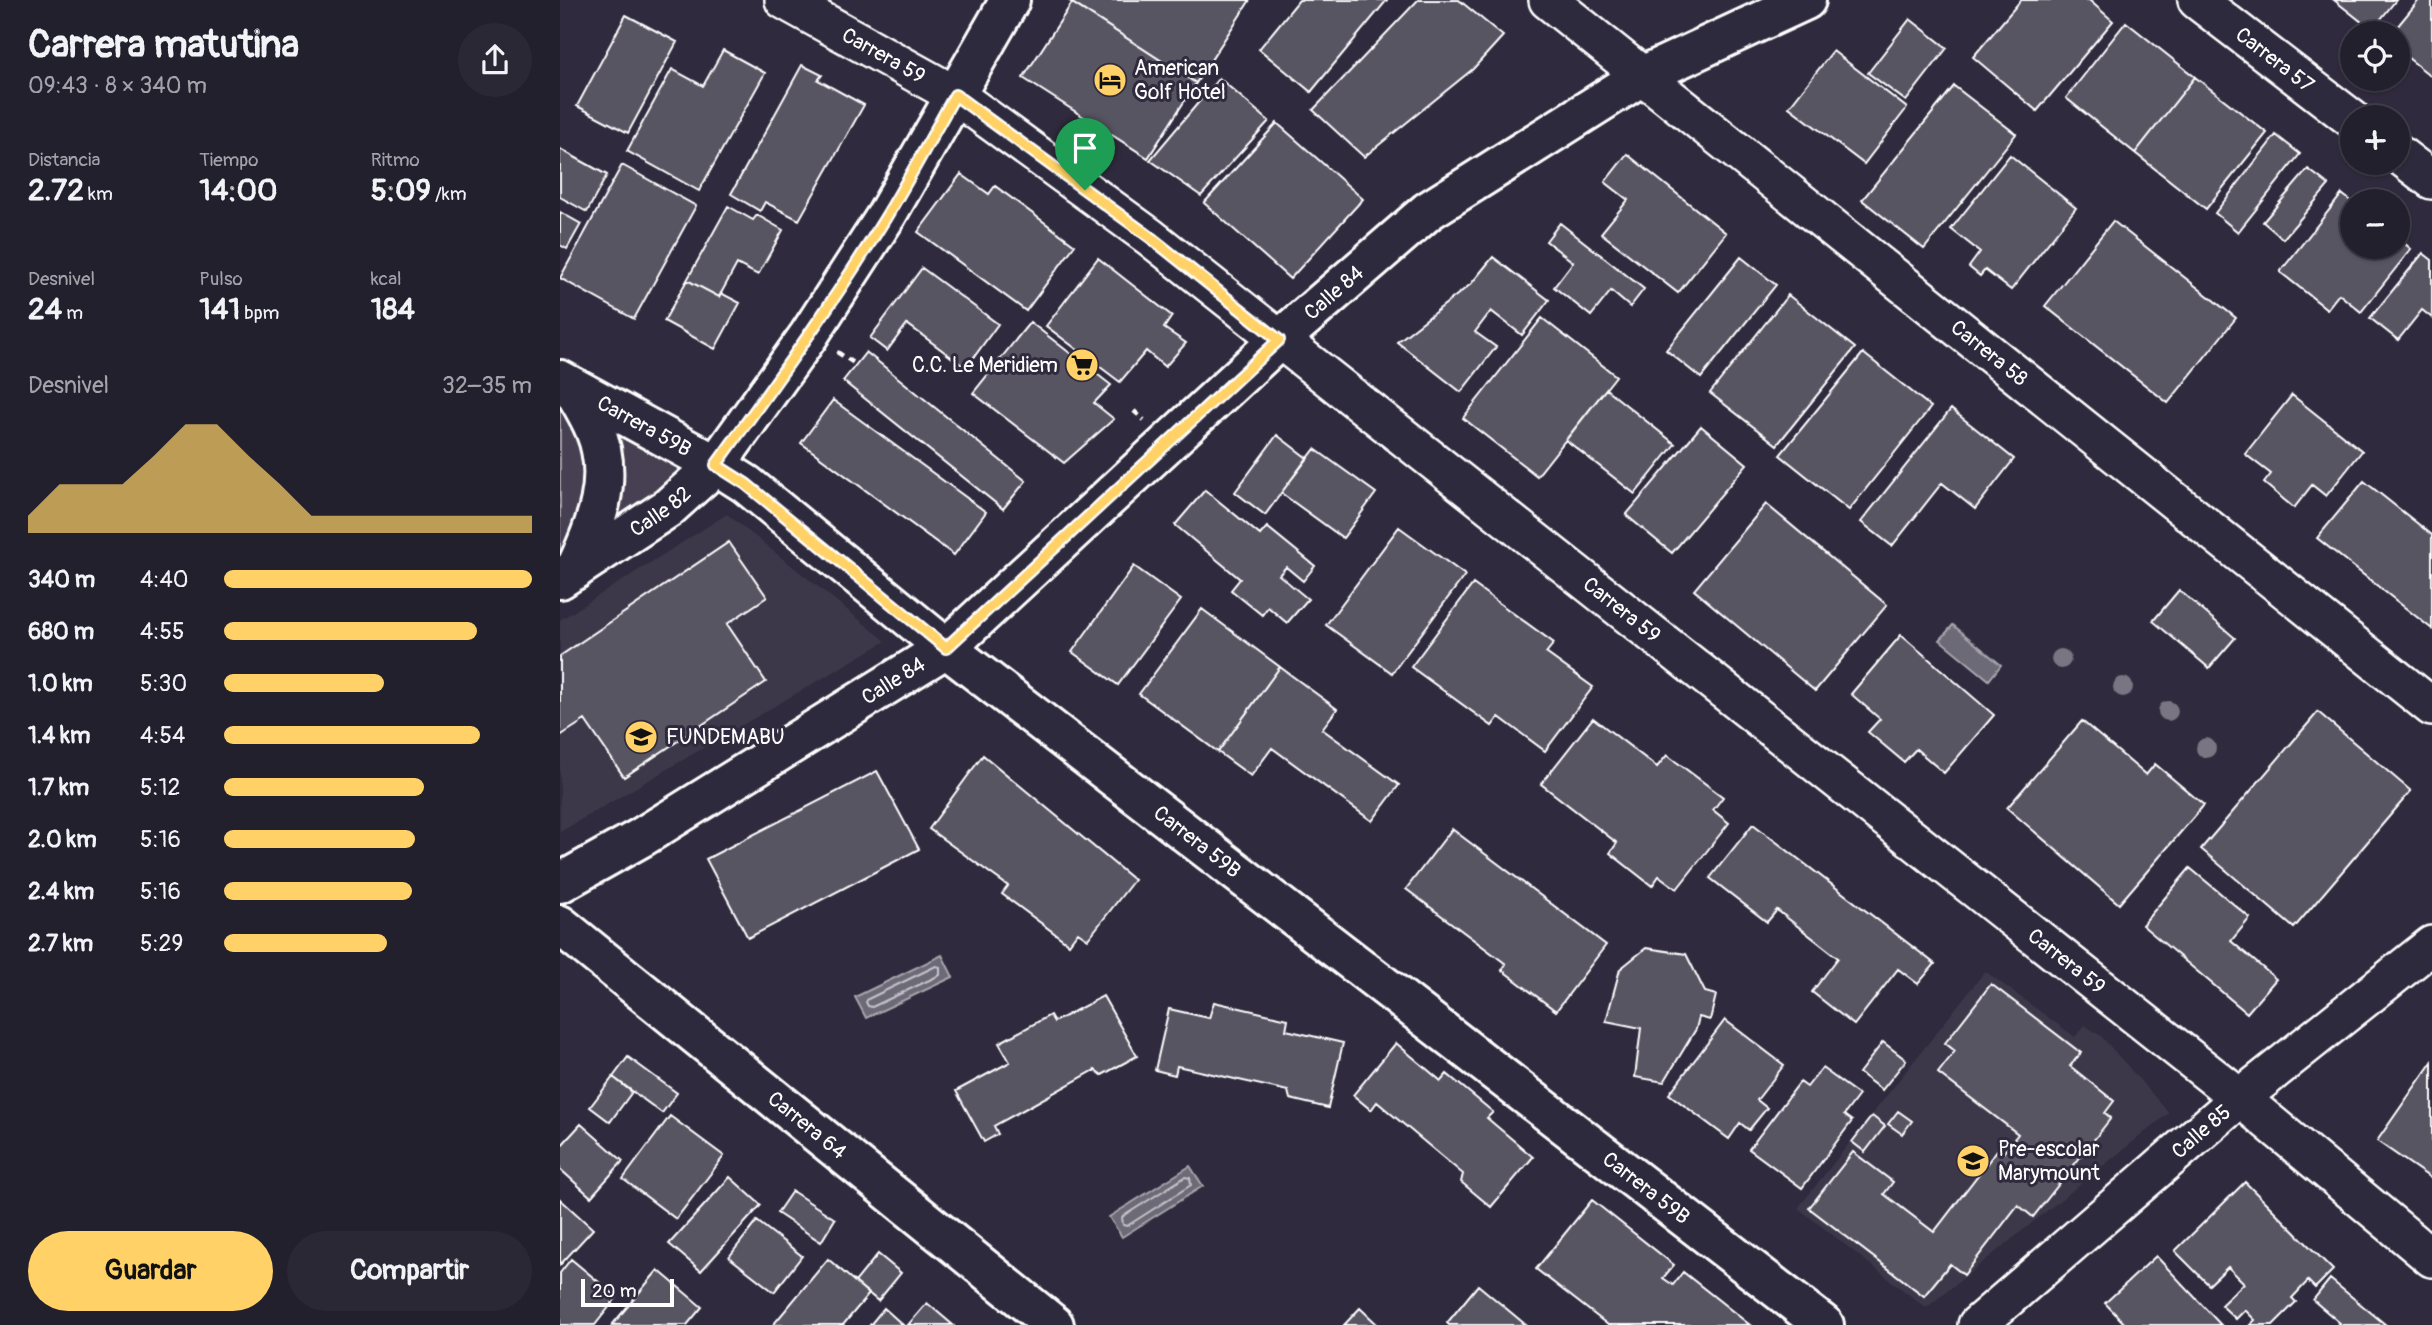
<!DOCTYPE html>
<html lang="es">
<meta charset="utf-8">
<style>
:root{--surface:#23202e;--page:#2b2836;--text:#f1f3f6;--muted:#a3a3aa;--line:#403e4a;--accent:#ffd166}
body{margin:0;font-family:Pangolin,sans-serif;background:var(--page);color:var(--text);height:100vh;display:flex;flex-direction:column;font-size:26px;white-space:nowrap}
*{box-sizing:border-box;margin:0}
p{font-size:23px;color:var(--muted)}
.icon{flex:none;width:38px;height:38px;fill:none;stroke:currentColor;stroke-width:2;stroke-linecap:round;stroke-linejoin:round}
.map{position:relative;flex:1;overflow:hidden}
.drawer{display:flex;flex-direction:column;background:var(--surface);width:560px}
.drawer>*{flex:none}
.buttons{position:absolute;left:1780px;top:21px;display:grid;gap:14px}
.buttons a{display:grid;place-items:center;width:70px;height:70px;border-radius:50%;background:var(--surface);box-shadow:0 2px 5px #0004,0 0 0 2px var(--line);font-size:35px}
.scale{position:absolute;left:21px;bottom:18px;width:93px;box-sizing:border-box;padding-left:7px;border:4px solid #fff;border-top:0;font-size:19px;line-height:24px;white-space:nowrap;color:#fff;-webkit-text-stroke:5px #2f2a3d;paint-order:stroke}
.pin{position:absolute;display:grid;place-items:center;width:60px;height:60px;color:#fff;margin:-72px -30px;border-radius:50% 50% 50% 0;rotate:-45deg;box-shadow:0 0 7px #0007}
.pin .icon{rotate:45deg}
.round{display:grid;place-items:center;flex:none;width:74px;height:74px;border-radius:37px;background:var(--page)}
.headline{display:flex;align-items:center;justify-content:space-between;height:119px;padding:0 28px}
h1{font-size:38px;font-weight:700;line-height:52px}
.stats{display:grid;grid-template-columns:repeat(3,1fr);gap:10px;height:119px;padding:7px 28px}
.stats div{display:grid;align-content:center}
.stats b{font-size:30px;font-weight:700}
.stats small{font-size:19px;font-weight:400}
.stats p{font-size:19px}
.chart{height:196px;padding:14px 28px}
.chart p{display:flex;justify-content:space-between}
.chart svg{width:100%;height:126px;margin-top:7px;fill:var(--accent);opacity:.7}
.primary-button{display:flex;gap:14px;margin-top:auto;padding:14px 28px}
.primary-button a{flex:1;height:80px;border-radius:42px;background:var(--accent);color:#111;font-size:28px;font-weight:700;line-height:80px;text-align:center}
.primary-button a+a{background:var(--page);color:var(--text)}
ul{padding:0 28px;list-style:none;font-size:23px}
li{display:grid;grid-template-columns:112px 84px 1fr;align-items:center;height:52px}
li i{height:18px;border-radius:9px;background:var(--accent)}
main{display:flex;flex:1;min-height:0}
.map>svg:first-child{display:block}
.built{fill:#3c3749}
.green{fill:#464152;stroke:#a2a0a8;stroke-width:2}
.water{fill:#6d6a77;stroke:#a7a6ad;stroke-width:2}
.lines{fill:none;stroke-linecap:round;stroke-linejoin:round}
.shore{stroke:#c5c3c9;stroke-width:2}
.building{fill:#595564;stroke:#fff;stroke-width:2}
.street-casing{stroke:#fff;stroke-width:42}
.secondary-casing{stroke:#fff;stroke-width:44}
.path{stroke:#fff;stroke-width:4.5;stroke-dasharray:7 5;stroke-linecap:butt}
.street{stroke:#2f2a3d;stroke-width:37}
.secondary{stroke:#2f2a3d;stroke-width:38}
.tree{fill:#797582}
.route-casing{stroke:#fff;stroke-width:14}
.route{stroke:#ffd166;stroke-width:9}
.labels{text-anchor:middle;stroke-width:6;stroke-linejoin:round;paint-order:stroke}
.street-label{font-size:21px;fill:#fff;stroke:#2f2a3d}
.poi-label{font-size:21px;fill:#fff;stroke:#2f2a3d;text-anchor:start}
</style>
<main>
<section class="drawer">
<div class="headline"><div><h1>Carrera matutina</h1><p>09:43 · 8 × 340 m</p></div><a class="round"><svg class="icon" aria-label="share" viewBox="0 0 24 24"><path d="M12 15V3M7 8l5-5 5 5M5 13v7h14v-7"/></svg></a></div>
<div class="stats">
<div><p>Distancia</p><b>2.72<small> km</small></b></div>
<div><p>Tiempo</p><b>14:00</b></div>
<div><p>Ritmo</p><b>5:09<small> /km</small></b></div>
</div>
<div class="stats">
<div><p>Desnivel</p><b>24<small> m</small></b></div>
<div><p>Pulso</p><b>141<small> bpm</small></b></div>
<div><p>kcal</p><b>184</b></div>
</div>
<div class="chart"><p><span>Desnivel</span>32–35 m</p>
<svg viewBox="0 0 160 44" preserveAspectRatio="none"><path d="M0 44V38L10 27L20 27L30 27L40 17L50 6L60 6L70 17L80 27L90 38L100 38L110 38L120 38L130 38L140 38L150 38L160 38V44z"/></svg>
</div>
<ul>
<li><b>340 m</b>4:40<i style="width:100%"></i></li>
<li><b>680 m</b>4:55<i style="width:82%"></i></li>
<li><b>1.0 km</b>5:30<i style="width:52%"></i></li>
<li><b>1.4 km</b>4:54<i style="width:83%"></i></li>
<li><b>1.7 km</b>5:12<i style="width:65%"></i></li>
<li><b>2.0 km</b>5:16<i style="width:62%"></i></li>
<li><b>2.4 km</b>5:16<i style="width:61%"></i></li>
<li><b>2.7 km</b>5:29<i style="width:53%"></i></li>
</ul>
<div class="primary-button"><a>Guardar</a><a>Compartir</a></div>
</section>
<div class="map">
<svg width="1872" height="1325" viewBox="0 0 1872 1325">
<rect width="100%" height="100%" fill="#2f2a3d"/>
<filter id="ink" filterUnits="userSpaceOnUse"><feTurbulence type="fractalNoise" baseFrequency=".0143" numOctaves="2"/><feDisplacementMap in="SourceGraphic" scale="14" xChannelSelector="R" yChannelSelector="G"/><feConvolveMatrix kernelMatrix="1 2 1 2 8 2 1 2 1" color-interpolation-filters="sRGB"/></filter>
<g filter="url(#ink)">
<!-- built -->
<path class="built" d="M167,514L326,641L0,832V620Z
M1425,971L1515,1037L1525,1025L1541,1036L1609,1113L1366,1308L1238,1208Z"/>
<!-- green -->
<path class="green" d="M0,399L127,470L44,527L0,553Z"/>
<!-- water -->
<path class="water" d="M1393,625L1441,665L1429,680L1380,640Z
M382,955L393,977L306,1018L295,997Z
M630,1166L643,1186L562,1237L549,1217Z"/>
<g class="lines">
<!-- shore -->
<path class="shore" d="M376,966L380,967V975L312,1007L308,1006L306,1002L308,999Z
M625,1177L630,1178L631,1185L567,1226L563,1225L562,1217Z"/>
</g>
<!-- building -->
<path class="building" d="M508,0H690L636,83Z
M739,0H827L751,92L699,49Z
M858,0H899L943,36L913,69L804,157L753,110Z
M1461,0H1529L1553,21L1477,111L1413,57Z
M1774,0H1836L1812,30Z
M1859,0H1872V77L1838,50V33H1832Z
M512,3L636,83L588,158L463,78Z
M66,15L117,42L68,133L17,106Z
M1350,19L1387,48L1346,101L1308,73Z
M1566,22L1635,77L1575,153L1506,98Z
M163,50L205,73L139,191L67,151L112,69L143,86Z
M1273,51L1347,108L1304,164L1229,107Z
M242,65L262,75L258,80L304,105L239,220L205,202L200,211L171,194Z
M1635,77L1707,133L1646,209L1575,153Z
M659,78L709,121L641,196L590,160Z
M1394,86L1456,134L1364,249L1302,200Z
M717,123L803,199L730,279L644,203Z
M1716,135L1740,154L1678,232L1655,213Z
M0,149L47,175L27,212L0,197Z
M1067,154L1166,233L1118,293L1041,233L1068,200L1045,182Z
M1450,155L1516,208L1451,290L1425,270L1420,276L1409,267L1420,252L1391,229Z
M62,165L136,206L74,319L0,278Z
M1748,169L1769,185L1723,239L1703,222Z
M401,174L429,194L435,186L515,245L466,311L358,232Z
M1782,194L1792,202V247H1838V238L1851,249L1801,312L1779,294L1767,309L1720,272Z
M168,206L193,220L197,215L223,230L198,275L177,264L159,297L127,280Z
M0,212L21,224L7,249L0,245Z
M1553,221L1676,318L1608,403L1485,306Z
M1000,223L1084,289L1070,307L1051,291L1031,316L994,287L1013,262L986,241Z
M1863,253L1872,260V318L1862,310L1838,340L1810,318Z
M933,257L989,300L962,335L931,311L915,332L936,347L901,392L837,342L911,284Z
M1181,257L1216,285L1141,378L1106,350Z
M538,258L612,316L604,328L626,343L605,367L586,351L560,382L486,326Z
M362,268L438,324L406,368L347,324L327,351L310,338Z
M127,280L159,297L161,293L180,303L155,349L104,321Z
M1228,295L1295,348L1217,445L1150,393Z
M982,318L1056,376L977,476L903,418Z
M470,322L551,385L534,403L554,419L504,463L413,393Z
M306,352L466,481L443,509L283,381Z
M1303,353L1371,407L1289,510L1220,455Z
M1046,389L1115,444L1075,494L1006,440Z
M1732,395L1802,451L1766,496L1752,485L1734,508L1704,483L1711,474L1685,454Z
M273,400L426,512L394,555L241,443Z
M1391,409L1454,459L1415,509L1382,483L1332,546L1301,522Z
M1141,426L1187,464L1112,553L1066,515Z
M717,435L747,458L705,515L675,492Z
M755,449L816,493L783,538L721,493Z
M1804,481L1872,535V629L1757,538Z
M645,490L700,535L707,527L755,566L743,581L726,567L719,575L748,599L727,623L708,607L702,615L671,590L680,579L615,525Z
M1206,504L1327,605L1255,691L1134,590Z
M839,527L905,575L832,673L766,625Z
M169,542L207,597L167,624L206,682L64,777L25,720L0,736V656Z
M574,566L621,600L558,685L512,652Z
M913,584L994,643L986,653L1033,687L985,751L939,717L932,726L851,667Z
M1619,590L1675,638L1649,668L1593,621Z
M642,609L720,667L658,752L579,694Z
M1341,635L1434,715L1384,773L1356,749L1344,762L1308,732L1320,719L1291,694Z
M720,667L777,709L762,729L839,785L812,821L712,748L691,776L658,752Z
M1758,712L1851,791L1734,928L1641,849Z
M1033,718L1097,767L1107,755L1163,797L1153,810L1169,823L1117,889L1099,876L1092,886L1050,853L1057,843L981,784Z
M1522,721L1586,775L1595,764L1644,805L1559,904L1447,808Z
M423,755L574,880L528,939L518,932L509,944L442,894L448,886L369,829Z
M317,771L359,849L188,938L146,859Z
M1193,824L1375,964L1358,984L1338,969L1294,1025L1252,992L1278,958L1217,910L1207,922L1150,878Z
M892,829L1046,945L996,1011L942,970L946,964L846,889Z
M1630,868L1690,918L1671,941L1716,979L1687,1013L1582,925Z
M1086,948L1126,954L1145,992L1156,995L1150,1020L1139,1017L1136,1029L1104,1082L1075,1077L1081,1028L1046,1021L1060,969Z
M1431,984L1521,1053L1510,1066L1554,1101L1545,1113L1551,1118L1473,1217L1458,1205L1404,1275L1390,1264L1364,1296L1249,1208L1293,1152L1333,1182L1324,1194L1374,1232L1438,1149L1443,1153L1458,1134L1378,1073L1395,1051L1385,1043Z
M543,996L577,1056L542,1075L535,1070L434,1126L438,1134L424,1142L396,1091L450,1062L439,1043L490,1015L494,1022Z
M654,1002L728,1019L726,1030L783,1043L768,1108L730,1099L728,1091L617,1066L615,1075L595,1070L609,1009L649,1018Z
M1165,1020L1224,1065L1197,1100L1207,1108L1189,1130L1180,1123L1169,1139L1109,1094Z
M1323,1042L1346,1060L1322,1090L1299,1073Z
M836,1043L881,1081L887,1074L933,1112L927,1118L973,1157L931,1207L901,1182L903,1174L817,1102L811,1110L793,1095Z
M68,1057L117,1093L102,1113L53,1077Z
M1872,1062V1179L1817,1141Z
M1262,1068L1299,1095L1284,1115L1292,1121L1242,1188L1189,1149L1240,1082L1247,1087Z
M53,1077L72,1092L50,1122L30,1107Z
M1338,1111L1352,1121L1342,1134L1328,1124Z
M110,1116L164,1156L116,1219L63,1179Z
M1312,1116L1325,1126L1305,1152L1292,1142Z
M21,1124L63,1161L31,1197L0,1169V1147Z
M170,1177L201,1205L141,1271L109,1244Z
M1685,1182L1773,1270L1755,1288L1748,1281L1732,1298L1736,1302L1713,1325H1690L1695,1320L1685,1310L1676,1319L1661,1305L1684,1283L1668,1267L1649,1285L1615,1251Z
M232,1191L275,1219L261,1242L217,1213Z
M0,1199L33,1229L0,1265Z
M1032,1200L1114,1265L1103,1278L1113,1285L1123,1272L1190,1325H1048L976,1269Z
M197,1221L242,1256L214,1292L169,1257Z
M318,1254L341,1273L318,1301L295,1282Z
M1596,1256L1661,1325H1566L1545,1303Z
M11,1259L57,1297L35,1325H0V1273Z
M268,1259L309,1294L283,1325H213Z
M98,1270L142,1307L127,1325H52Z
M1770,1279L1826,1325H1778L1780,1323L1753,1300Z
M918,1285L966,1325H889L887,1323Z
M367,1303L393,1325H348Z
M324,1308L343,1325H310Z
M800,1308L818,1325H784Z"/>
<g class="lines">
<defs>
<g id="street">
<path id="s1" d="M224,0L395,95L590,237L1680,1098L1872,1258"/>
<path id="s2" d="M988,0L1872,707"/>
<path id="s3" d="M1637,0L1792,119"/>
<path d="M1838,154L1872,180"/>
<path id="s4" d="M1417,1325L1680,1098L1872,945"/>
</g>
<g id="secondary">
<path id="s5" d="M0,380L156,465L186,484L386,648L1264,1325"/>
<path d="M12,387C20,401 29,415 35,430C55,478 36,526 15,570"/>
<path id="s6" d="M0,579L108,508L156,465L249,335L326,216L450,0"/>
<path id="s7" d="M0,883L82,837L386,648L719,340L868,211L1082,76L1246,0"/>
<path id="s8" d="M0,925L494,1325"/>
</g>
</defs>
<!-- street casing -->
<use href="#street" class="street-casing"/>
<!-- secondary casing -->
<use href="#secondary" class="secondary-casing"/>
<!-- path -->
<path class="path" d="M277,352L294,363
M574,411L584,420"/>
<!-- street -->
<use href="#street" class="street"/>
<!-- secondary -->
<use href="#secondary" class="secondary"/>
</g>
<!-- trees -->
<g class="tree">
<circle cx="1501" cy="659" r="10"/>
<circle cx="1563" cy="687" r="10"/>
<circle cx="1608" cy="711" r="10"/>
<circle cx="1646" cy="748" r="10"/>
</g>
</g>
<g class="lines" filter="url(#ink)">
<defs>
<path id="route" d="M395,95L590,237L719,340L386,648L186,484L156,465C215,383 274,302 326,217C350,177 372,136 395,95Z"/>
</defs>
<!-- route casing -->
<use href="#route" class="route-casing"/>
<!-- route -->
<use href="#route" class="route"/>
</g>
<!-- icons -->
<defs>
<symbol id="hotel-disc" viewBox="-11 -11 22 22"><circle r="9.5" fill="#ffd166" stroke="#2f2a3d"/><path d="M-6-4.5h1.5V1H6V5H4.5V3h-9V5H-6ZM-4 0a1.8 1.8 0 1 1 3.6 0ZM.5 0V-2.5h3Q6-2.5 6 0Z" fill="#111"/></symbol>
<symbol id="supermarket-disc" viewBox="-11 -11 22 22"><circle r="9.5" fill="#ffd166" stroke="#2f2a3d"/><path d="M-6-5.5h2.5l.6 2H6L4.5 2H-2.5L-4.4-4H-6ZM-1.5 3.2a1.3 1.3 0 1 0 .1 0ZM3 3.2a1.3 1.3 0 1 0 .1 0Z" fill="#111"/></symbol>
<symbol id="school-disc" viewBox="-11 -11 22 22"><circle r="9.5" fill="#ffd166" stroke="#2f2a3d"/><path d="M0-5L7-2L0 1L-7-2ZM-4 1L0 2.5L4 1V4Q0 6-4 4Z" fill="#111"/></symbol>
</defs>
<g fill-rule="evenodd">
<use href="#hotel-disc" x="531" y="61" width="38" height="38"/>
<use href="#supermarket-disc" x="503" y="346" width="38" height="38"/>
<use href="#school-disc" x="62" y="718" width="38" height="38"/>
<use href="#school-disc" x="1394" y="1142" width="38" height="38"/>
</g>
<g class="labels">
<!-- street labels -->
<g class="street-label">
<text dy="7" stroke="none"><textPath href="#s1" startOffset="114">Carrera 59</textPath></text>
<text dy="7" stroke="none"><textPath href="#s3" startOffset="98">Carrera 57</textPath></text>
<text dy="7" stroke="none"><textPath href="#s7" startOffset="978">Calle 84</textPath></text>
<text dy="7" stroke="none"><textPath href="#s2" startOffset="565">Carrera 58</textPath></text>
<text dy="7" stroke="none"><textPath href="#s5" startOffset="96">Carrera 59B</textPath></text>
<text dy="7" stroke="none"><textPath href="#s6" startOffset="121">Calle 82</textPath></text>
<text dy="7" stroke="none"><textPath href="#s1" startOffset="1038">Carrera 59</textPath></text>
<text dy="7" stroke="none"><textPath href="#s7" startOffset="390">Calle 84</textPath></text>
<text dy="7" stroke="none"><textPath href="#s5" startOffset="789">Carrera 59B</textPath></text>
<text dy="7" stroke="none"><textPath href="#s1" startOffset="1605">Carrera 59</textPath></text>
<text dy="7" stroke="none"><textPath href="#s8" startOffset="318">Carrera 64</textPath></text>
<text dy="7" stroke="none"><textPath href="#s4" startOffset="296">Calle 85</textPath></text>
<text dy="7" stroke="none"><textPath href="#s5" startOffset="1356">Carrera 59B</textPath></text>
</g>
<!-- poi labels -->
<g class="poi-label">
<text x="574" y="75">American<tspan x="574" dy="24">Golf Hotel</tspan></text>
<text x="498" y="372" text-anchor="end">C.C. Le Meridiem</text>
<text x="106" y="744">FUNDEMABU</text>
<text x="1438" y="1156">Pre-escolar<tspan x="1438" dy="24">Marymount</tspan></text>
</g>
</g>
</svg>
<div class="buttons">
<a><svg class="icon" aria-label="locate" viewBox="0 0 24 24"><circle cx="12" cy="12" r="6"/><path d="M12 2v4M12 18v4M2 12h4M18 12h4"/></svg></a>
<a>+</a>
<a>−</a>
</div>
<div class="scale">20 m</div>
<div class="pin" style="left:525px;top:190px;background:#1e9e55"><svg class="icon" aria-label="arrive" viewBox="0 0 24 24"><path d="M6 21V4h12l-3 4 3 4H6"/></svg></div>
</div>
</main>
